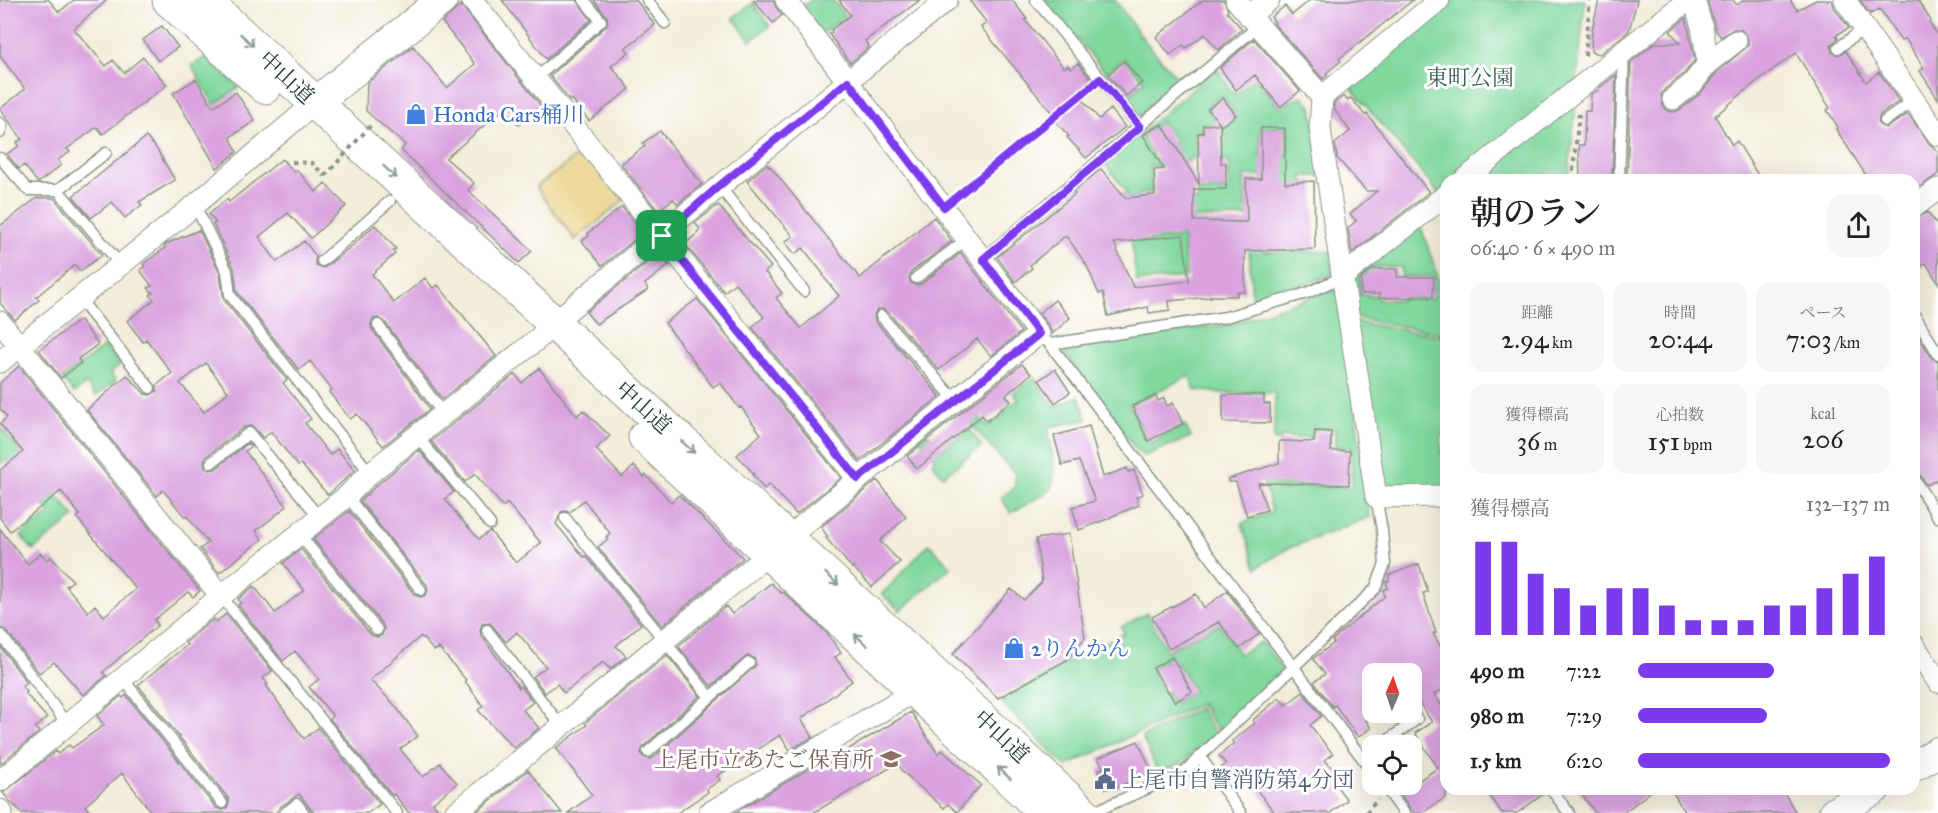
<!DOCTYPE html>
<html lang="ja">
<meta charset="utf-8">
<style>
:root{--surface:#fff;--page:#f6f6f6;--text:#222;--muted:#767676;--accent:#7c3aed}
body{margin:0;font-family:"IM FELL Great Primer","Noto Serif JP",serif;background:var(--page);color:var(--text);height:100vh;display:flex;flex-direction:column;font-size:22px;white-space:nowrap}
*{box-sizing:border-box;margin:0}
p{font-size:20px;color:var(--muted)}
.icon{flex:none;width:33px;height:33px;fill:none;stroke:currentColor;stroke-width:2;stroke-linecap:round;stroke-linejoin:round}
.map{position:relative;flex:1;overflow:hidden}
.details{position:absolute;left:1440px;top:174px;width:480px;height:621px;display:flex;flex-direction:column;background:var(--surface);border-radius:18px;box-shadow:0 6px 24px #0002}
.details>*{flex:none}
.needle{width:39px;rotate:2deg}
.buttons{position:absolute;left:1362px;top:663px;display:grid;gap:12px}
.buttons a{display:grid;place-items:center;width:60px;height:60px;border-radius:12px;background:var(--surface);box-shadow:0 6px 24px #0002;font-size:30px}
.pin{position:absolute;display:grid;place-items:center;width:51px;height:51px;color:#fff;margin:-26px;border-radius:12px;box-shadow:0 3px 9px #0006}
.round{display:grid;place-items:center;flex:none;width:63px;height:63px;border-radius:18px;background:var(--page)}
.summary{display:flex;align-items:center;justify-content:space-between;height:102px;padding:0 30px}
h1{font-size:33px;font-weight:600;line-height:45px}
.metrics{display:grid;grid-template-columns:repeat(3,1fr);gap:9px;height:102px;padding:6px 30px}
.metrics div{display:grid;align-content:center;border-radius:15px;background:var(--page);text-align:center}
.metrics b{font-size:26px;font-weight:600}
.metrics small{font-size:16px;font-weight:400}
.metrics p{font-size:16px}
.chart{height:168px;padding:12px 30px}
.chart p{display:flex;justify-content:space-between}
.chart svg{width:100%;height:108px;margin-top:6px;stroke:var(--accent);stroke-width:6}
ul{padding:0 30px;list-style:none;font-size:20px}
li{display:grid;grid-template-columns:96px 72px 1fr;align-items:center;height:45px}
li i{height:15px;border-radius:8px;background:var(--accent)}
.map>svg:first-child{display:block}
.green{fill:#80d89d;stroke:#508a68;stroke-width:1.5;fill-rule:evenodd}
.sand{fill:#eeda9e;stroke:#868c69;stroke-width:1.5}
.building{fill:#daa3df;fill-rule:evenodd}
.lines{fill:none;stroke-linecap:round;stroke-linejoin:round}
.lane-casing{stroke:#899587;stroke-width:13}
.street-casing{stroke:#899587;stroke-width:23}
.secondary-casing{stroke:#899587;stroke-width:32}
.highway-casing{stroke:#899587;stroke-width:35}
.path{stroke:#899587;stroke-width:4;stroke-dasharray:4.5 4.5;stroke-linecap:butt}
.lane{stroke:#fff;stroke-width:10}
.street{stroke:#fff;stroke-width:21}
.secondary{stroke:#fff;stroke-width:30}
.highway{stroke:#fff;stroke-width:33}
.path-bridge{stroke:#899587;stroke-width:4;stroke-dasharray:4.5 4.5;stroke-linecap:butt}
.oneway{stroke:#8f9e9a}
.route-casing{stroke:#fff;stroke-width:12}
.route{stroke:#7c3aed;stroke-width:8}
.labels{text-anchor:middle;stroke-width:6;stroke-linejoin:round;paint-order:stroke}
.street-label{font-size:22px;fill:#1f3d34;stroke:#fff}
.park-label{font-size:22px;fill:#37644e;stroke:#fff}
.shop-label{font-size:22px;fill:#366cbe;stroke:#fff;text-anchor:start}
.education-label{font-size:22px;fill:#785e54;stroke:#fff;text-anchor:end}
.service-label{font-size:22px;fill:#4e5e75;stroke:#fff;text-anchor:start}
</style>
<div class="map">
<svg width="1938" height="813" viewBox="0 0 1938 813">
<rect width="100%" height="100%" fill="#fff"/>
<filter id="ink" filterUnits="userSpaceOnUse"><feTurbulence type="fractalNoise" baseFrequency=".0167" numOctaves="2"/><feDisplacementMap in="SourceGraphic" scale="12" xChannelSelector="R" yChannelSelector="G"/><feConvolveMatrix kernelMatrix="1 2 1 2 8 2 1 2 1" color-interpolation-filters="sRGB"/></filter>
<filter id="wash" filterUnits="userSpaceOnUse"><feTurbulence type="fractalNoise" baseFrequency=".008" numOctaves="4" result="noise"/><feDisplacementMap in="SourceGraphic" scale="24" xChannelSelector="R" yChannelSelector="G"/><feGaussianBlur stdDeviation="1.35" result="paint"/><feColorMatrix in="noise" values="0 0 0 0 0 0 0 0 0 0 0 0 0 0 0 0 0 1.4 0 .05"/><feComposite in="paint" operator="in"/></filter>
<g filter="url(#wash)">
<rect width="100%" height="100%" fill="#f3edda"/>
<!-- green -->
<path class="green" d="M811,0H833L845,16L821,34L801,8Z
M1043,0H1115L1144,40L1179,80L1139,117L1125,100L1144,81L1124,59L1106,73Z
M1452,0H1585L1577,82L1454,180H1446V186L1438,193L1349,85Z
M753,3L770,26L750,41L733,18Z
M205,57L239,87L214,105L192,66Z
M1216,68L1234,95L1255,78L1279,106L1303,96L1312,107L1321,176H1303L1305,194L1311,215L1181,219L1186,277L1137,282L1126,206L1118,197L1127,192L1105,164ZM1222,96L1233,111L1230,113L1235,119L1223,128L1224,149L1196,151L1195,133L1202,132V124H1215V120L1206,108ZM1162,122L1175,140L1173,151L1156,161L1141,135ZM1287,127V157L1260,158V128ZM1191,157H1207V161H1229V190L1198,191V201L1180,202V161H1190ZM1150,166H1170L1180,237L1137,242L1130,198L1139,197V194L1152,192ZM1244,176H1281L1258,206H1245Z
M1577,96L1568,180H1478Z
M1420,224L1444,294H1446V334L1357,318L1350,283ZM1371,267H1402L1401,276L1434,277L1433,299L1402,298V300H1378L1377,296L1360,295V277L1363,275L1371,274Z
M1265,246V252L1331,251L1332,275L1252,302L1249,248Z
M1334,289L1339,295L1370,517L1287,549L1256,568L1242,523L1272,512L1260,469H1274V485L1352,487V448L1335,447V429H1313L1312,438L1281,437L1280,441H1274L1275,393H1220L1195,390L1189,376L1130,405L1150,443L1185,425L1191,437L1144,456L1138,452L1062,350L1064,347L1232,324Z
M1355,322L1446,337V434H1442L1441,453H1446V488L1387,490L1379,483Z
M105,346L120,365L110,373L116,381L96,396L86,384L74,393L62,379Z
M1034,378L1055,407L1079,396L1087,420L1048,427L1055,470L1051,490L1011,513L1001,498L1015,487V474L958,410L967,402L987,426L1005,415L1003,411L1019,399L1013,393Z
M0,427L75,517L33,550L21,536L50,513L7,459L0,464Z
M969,429L982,446L943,476L932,462L935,458L920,440L928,433L942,450Z
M929,544L951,567L900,611L882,594Z
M1147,613L1167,651L1219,624L1240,654L1262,642L1282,669L1218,731L1201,704L1066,766L1000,701L1091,649L1124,633L1121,627ZM1171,657L1175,665L1178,664L1194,691L1174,703L1167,691L1163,692L1151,668Z
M1200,708L1215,734L1180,764L1158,773L1142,737Z"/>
<!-- sand -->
<path class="sand" d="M584,151L624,200L575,240L536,187Z"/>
<g id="blocks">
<!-- building -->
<path class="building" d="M0,0H49L59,12L74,0H107L74,29L106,66L113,60L124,73L143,57L167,85L103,134L97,127L67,149L70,152L58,160L61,165L38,183L24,165L19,169L7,154L19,146L17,142L22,139L0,109L25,89L0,56Z
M502,0H577L591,20L546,59Z
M594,0H636L655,25L625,48L629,52L611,66L630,89L589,121L572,99L570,101L550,76L608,24L607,17Z
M753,0H773L776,7L782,15L773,23Z
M839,0H920L865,41L869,47L850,63L829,34L832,32L831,30L850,15Z
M969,0H1012L1027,19L1025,20L1064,68L1068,65L1071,69L1078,63L1091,79L1076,92L1099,119L1111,109L1125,127L1086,158L1067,137L1069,136L1055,121L1057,119L981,27L987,23Z
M1203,0H1224L1228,10L1227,12L1242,29L1218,50L1205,34L1186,48L1183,45L1170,55L1156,37Z
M1310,0H1413L1339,59L1341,61L1326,73L1328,75L1323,79L1274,24L1275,23L1271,17L1285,6L1292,15Z
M1599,0H1637L1629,31L1600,54L1591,52L1592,30Z
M1707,0H1733L1737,5L1744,0H1790L1797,10L1816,0H1832L1834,7L1849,28L1836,35L1838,38L1831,45L1832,52L1838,55L1846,51L1866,82L1879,72L1899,101L1880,115L1878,121L1879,125L1886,128L1908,114L1928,142L1938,152V174L1914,191V180H1869L1836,129L1838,127L1827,110L1830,108L1796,53L1756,82L1715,116L1732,145L1737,141L1761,180L1627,179L1631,62L1655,43H1680L1670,31L1686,18L1695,60L1684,74L1665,89L1661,95L1663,106L1668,111L1674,112L1681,109L1701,93L1717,72L1748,46V39L1741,29H1734L1721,37L1716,31Z
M1860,0H1918L1931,21L1929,22L1938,36V99L1920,71L1924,68L1905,38L1901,41L1880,9L1870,14Z
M461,5L541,106L519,125L505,108L446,158L474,183L468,190L532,251L519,263L401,150L405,145L366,111L367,83L413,46L447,88L475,64L442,22Z
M162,26L178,47L158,61L143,40Z
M1254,39L1300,91L1280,107L1255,75L1236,90L1220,68Z
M1124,61L1142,83L1126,96L1108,75Z
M1616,75L1612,179L1580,180L1579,145H1584L1585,111H1590L1591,94L1599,90V88Z
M196,79L213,107L236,92L255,121L230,137L237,152L217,168L173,93Z
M1344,96L1347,100L1351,98L1365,115L1367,114L1429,192L1352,253L1348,228L1356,221L1350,214L1377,191H1366L1337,158L1335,144L1350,131L1334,109V103Z
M1223,98L1236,115L1221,126L1220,125L1221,163H1226V189H1194V221L1246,222L1247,220L1246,179H1261V128H1285V183L1314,181L1315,249L1245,251V292H1237V296H1210L1211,297L1169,301L1170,310L1149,313L1148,307L1108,316L1103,292L1099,294L1086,264L1067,237H1064L1030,265L1032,268L1015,282L997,257L1075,194L1073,192L1101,169L1126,198L1155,195L1154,170L1164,169L1143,135L1162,124L1199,184L1198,133H1203V125L1220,124L1208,109ZM1183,235L1189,281L1133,287L1114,243Z
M660,131L702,184L678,204L673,199L658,211L621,164L645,146L643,143Z
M146,137L156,148L175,180L139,202L142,205L125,218L112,202L91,218L73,196Z
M282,159L294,172L297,170L316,192L325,183L346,206L311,238L288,213L259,237L277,262L304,241L316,256L315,262L316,265L324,268L353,245L375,225L396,249L393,251L395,254L372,274L394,303L425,278L433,288L438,285L496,356L442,399L384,321L378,318L373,319L371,325L372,329L430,409L383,446L357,414L350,419L329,392L332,390L310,361L299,370L237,292L234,268L213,224L216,223L209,214L227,199L229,202Z
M767,164L769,167L770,166L860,278L934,217L952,241L911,272L909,278L910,283L916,285L921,284L961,253L1021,332L991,356L977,339L939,370L887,311L883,309L877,310L874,314L875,321L940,396L860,461L752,327L764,317L735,283L724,292L685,244L698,233L697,232L700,229L695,223L718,205L771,267L765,272L782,293L776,298L801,328L838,297L839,296L823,276L824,275L803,248L795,254L785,242L793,236L747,181Z
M37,198H54L102,255L80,271L75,265L36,297L39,300L15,320L0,303V226Z
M622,207L643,233L602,266L582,241L589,236L588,233Z
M1928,212L1938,227V283L1926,263L1914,271V220Z
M199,230L220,273L224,300L287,380L283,383L311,419L305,423L330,455L337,449L355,470L328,495L301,464L298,466L271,432L263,438L252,426L244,427L206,457L204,461L205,467L209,470L215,469L248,443L251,447L245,451L287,506L256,531L262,539L219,573L200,549L208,543L187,516L185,517L163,490L157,496L87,410L127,375L145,394L150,395L157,391V385L172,373L146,339L143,342L127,321L154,300L150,295L153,293L148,288L152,286L140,270L145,266L143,264L165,248L164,246L168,243ZM206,363L228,392L204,412L180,383Z
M659,253L669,265L645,284L648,290L596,324L586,312Z
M1373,269H1397V277H1434L1433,297L1379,298L1380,294H1361V278Z
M697,299L841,478L796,514L769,484L764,489L753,475L754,474L737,455L761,434L741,407L739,408L720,382L713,387L665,323Z
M1055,300L1070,318L1052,334L1049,326L1039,313Z
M80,320L98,344L78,359L81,363L61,378L39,350Z
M1917,334L1932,358L1938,361V479L1927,485L1920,475L1914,472V336Z
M1022,364L1031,374L1006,395L1011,401L987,421L982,415L917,469L907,456Z
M19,366L200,591L193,597L188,592L154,620L158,625L103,672L106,676L83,695L54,662L39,673L7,631L0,628V529L28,564L41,553L47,560L51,557L73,581L66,586L88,612L95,605L104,616L136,589L77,518L80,515L61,491L10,531L0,518V470L23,452L0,424L7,417L0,409V383Z
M539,368L577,416L583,410L610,436L596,449L622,477L634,466L644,477L646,475L671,502L679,495L743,558L662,626L598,547L608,539L606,537L610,533L584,500L570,512L564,511L561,512L556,524L584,557L586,556L641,624L616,646L626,656L610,669L603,662L564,693L557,684L545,693L533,677L546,667L517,632L506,642L490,623L482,624L480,630L481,635L519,688L521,686L533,702L523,710L539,728L514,748L478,710L483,706L465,681L466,680L439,648L434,651L421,636L370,680L392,702L418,736L400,749L423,777L440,763L457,783L433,803L442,813H409L394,794L392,795L330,719L333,716L309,687L319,679L295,651L283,661L238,605L241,603L238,599L254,586L275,613L304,590L283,563L301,549L371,635L378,637L382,635L384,629L383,625L313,539L349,511L415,595L421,597L426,595L428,590L427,585L360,501L379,483L419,450L454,492L445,499L459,517L479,539L490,531L516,563L541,543L507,503L503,507L475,474L465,482L431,441L515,374L522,383Z
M1055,369L1070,392L1055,403L1039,380Z
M1223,395H1264V404H1270V423L1223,422Z
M1156,396L1158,401L1164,398L1167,406L1173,403L1183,424L1148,441L1132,406Z
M1089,426L1103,477L1127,468L1128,472L1134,470L1143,494L1136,497L1139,505L1110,517V518L1079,530L1072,507L1095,501L1079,461L1062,465L1054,436Z
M1315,431L1331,432V451H1350L1349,485L1258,483L1267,510L1247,516L1236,482H1228V479L1279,463V441L1314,442Z
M877,480L906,517L880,541L900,562L872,587L853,567L852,568L826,538L828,537L821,527Z
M1069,534L1085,638L1067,660L998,698L953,654L1011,589L1024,600L1042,582L1036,539Z
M1419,564L1428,592L1423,593L1436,633H1433L1446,657V688L1434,694L1446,712V797L1422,813H1413L1400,793L1438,768L1415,733L1432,722L1412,692V674H1372V716L1366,721L1371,728L1358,737L1335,705L1333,707L1314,682L1325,674L1313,659L1334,643L1332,641L1339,634L1385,596L1383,590L1388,588L1386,582L1389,581V575Z
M771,583L781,593L783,592L827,633L841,653L835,657L852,681L801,719L813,737L790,750L780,735L717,776L720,780L707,789L708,792L677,813H568L592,795L556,748L587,725L585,723L667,655L700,696L643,747L641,753L643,757L649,759L653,758L756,665L754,658L747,656L711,686L678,646L726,606L732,614Z
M1227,591L1259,634L1239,649L1219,622L1169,649L1152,617L1196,594L1204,608Z
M226,614L272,671L263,678L268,684L266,685L304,739L318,728L380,804L368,813H314L299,794L280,807L276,813H152L122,773L85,806L91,813H21L16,806L15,807L3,793L56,751L58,754L69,745L72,748L104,725L97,716L121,696L123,698L126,695L216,808L223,810L227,808L229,802L228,798L138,685L187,645L185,643L206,625L214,619L216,622Z
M0,646L27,683L22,686L27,692L25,693L47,718L35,728L39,732L0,764Z
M1172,657L1192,692L1175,702L1153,668Z
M1303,692L1321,716L1310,725L1333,754L1325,760L1342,779L1335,784L1347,800L1330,813H1275L1244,774L1233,784L1220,769L1226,764L1219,756L1234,743L1232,741L1255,723L1253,720L1279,698L1286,705Z
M911,712L938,754L942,750L981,785L957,812L948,804L944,808L903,772L898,763L813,813H734L837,752L839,755Z
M1138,741L1152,772L1116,788L1115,786L1106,789L1098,770L1103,768L1098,758Z
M528,770L562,813H475Z
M1485,789H1544L1545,793L1517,813H1502Z
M1578,789H1654L1623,813H1595Z
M1671,789H1782L1796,813H1685Z"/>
</g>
</g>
<g filter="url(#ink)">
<use href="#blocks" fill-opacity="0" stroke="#899587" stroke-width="1.5"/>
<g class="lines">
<defs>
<path id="lane" d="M647,0L665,23
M1036,0L1140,127
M1838,48L1865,28
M536,78L601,21L584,0
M1885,121L1914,100
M0,123L2,125L0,133
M0,158L28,190H58L120,264
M1619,180L1624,52
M719,186L804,291
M58,190L106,153
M195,205L227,271L230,295L370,473
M983,259L1258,26
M322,261L390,201
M916,278L967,239
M79,298L150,388
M1914,314L1938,354
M881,316L955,400
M378,325L444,415
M1039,334L1050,344L1372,771
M1050,344L1226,317L1307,293L1342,277
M417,436L490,524
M211,463L249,433L319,517
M1914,479L1938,517
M347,496L421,590
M565,518L710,697
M299,534L377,630
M221,596L397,813
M487,630L562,727
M1,635L67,724
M123,679L222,803
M1380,746L1417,719L1412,712
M648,752L749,663
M1200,757L1241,813
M1363,758L1372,751
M1383,784L1404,813
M1551,789L1569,813
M285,813L297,804L304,813
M1091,813L1183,773L1375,589L1385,564L1382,530L1376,497"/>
<path id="street" d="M472,0L858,479
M1236,0L1322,97L1320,129L1376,497L1446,496
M1845,0L1938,135
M1249,16L1269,0
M1708,63L1736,41
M1322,97L1439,0
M1673,99L1693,83L1708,63L1702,27L1694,0
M1464,180L1688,0
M1914,207L1938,189
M1342,277L1446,195
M0,322L221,596
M0,362L195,205L315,103
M1914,645L1938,682
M0,781L221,596L347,496L370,473L539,338L553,323L947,0
M0,810L2,813
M455,813C651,655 841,489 1039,334L786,0
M709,813L915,691"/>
<path id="secondary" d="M315,103L442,0
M1914,766L1938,752
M1834,813L1875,789"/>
<path id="highway" d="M169,0L265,87
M204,0L1084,813
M645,437L1046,813"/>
</defs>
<!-- lane casing -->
<use href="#lane" class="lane-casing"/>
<!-- street casing -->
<use href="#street" class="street-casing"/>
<!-- secondary casing -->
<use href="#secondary" class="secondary-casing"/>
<!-- highway casing -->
<use href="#highway" class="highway-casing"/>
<!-- path -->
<path class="path" d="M1585,56L1590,0
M292,162L312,163L325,176
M1572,180L1579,114
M957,196L1091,87
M1366,813L1378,799"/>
<!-- lane -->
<use href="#lane" class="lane"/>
<!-- street -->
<use href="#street" class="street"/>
<!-- secondary -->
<use href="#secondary" class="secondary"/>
<!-- highway -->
<use href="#highway" class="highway"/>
<!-- path-bridge -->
<path class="path-bridge" d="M325,176L372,124"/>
</g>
<!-- one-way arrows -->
<defs><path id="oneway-shaft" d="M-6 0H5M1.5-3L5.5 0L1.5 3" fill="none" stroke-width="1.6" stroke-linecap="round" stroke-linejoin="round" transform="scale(1.5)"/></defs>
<g class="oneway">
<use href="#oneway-shaft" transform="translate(247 40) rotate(43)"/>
<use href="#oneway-shaft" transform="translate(390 172) rotate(43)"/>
<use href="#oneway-shaft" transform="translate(688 447) rotate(42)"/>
<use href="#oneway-shaft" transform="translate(832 579) rotate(43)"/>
<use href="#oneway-shaft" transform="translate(861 640) rotate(-137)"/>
<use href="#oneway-shaft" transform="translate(1004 773) rotate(-137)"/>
</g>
</g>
<g class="lines" filter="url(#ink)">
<defs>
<path id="route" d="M1100,79L1140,127L983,259L1039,334L858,479L662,236L719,186L848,81L944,207Z"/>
</defs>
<!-- route casing -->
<use href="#route" class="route-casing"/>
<!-- route -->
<use href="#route" class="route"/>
</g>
<!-- icons -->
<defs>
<symbol id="shop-bare" viewBox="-9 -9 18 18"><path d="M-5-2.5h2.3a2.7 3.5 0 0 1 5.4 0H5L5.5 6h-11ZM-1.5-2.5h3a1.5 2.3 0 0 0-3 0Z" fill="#3f7fe0" stroke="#fff" stroke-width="2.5" paint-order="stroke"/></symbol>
<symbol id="school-bare" viewBox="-9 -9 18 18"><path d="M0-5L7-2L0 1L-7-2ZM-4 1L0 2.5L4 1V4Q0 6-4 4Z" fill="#8d6e63" stroke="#fff" stroke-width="2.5" paint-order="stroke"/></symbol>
<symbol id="civic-bare" viewBox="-9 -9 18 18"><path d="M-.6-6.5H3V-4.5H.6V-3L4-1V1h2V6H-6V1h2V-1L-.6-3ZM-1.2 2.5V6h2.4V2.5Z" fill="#5c6f8a" stroke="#fff" stroke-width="2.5" paint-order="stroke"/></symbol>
</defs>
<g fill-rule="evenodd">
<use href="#shop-bare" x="401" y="99" width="30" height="30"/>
<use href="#shop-bare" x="999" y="633" width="30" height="30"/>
<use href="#school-bare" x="876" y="744" width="30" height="30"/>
<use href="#civic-bare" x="1090" y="764" width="30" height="30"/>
</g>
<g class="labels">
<!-- street labels -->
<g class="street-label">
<text transform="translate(287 77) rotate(43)" y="8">中山道</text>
<text transform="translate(644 407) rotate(42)" y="8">中山道</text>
<text transform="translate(1002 736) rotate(43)" y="8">中山道</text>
</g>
<!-- park labels -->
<g class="park-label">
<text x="1470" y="85">東町公園</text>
</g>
<!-- shop labels -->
<g class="shop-label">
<text x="433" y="122">Honda Cars桶川</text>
<text x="1031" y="656">2りんかん</text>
</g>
<!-- education labels -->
<g class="education-label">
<text x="874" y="767">上尾市立あたご保育所</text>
</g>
<!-- service labels -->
<g class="service-label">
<text x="1122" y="787">上尾市自警消防第4分団</text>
</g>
</g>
</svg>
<div class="buttons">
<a><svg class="needle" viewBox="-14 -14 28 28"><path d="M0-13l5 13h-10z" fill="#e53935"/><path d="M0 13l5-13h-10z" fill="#767676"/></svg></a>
<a><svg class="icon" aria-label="locate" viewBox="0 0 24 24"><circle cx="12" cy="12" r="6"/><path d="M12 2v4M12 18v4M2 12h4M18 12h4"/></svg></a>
</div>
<div class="pin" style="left:662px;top:236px;background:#1e9e55"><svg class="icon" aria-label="arrive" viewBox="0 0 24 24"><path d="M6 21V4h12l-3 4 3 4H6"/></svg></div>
<section class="details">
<div class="summary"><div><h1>朝のラン</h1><p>06:40 · 6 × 490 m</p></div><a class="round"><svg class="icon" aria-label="share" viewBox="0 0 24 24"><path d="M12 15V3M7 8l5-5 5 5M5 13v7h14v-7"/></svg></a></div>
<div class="metrics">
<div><p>距離</p><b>2.94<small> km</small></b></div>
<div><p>時間</p><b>20:44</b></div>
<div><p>ペース</p><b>7:03<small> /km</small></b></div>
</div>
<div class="metrics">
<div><p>獲得標高</p><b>36<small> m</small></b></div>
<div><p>心拍数</p><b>151<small> bpm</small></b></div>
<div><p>kcal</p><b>206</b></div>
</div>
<div class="chart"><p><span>獲得標高</span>132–137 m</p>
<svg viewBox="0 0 160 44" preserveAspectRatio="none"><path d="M5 44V6M15 44V6M25 44V19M35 44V25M45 44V32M55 44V25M65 44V25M75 44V32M85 44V38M95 44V38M105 44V38M115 44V32M125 44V32M135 44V25M145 44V19M155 44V12"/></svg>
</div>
<ul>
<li><b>490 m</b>7:22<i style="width:54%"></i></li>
<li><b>980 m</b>7:29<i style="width:51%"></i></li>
<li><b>1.5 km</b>6:20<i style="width:100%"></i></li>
</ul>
</section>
</div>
